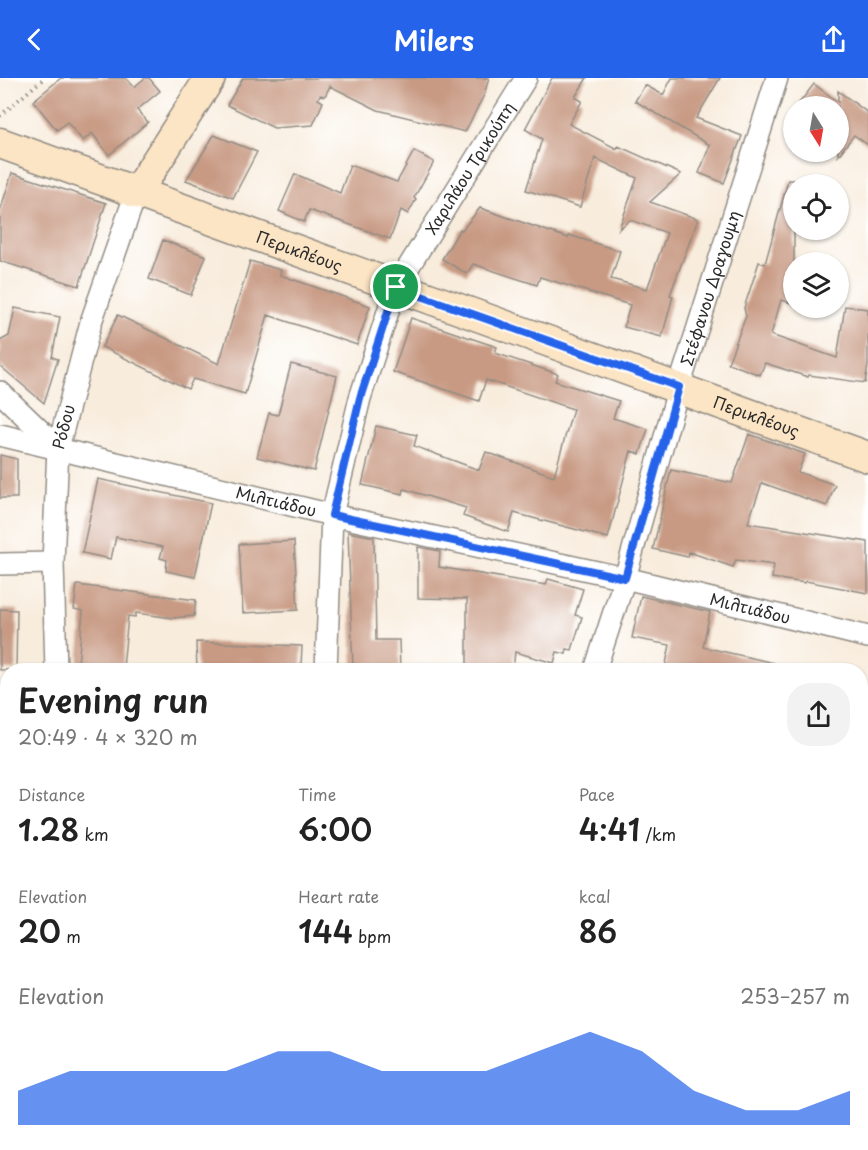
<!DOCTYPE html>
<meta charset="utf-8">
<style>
:root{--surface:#fff;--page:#f2f2f2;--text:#222;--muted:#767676;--accent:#2563eb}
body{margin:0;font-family:"Playpen Sans",sans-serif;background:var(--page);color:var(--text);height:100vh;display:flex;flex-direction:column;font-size:22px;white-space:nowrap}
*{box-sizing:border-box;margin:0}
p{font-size:20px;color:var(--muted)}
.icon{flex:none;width:33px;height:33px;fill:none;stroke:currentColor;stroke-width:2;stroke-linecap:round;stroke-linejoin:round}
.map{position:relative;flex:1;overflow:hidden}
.sheet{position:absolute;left:0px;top:585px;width:868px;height:488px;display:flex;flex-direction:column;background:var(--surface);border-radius:24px 24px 0 0;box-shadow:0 2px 4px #0004}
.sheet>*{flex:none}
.needle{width:39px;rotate:169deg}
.buttons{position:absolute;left:783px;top:18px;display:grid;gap:12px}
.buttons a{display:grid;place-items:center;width:66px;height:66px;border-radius:50%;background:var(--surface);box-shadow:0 2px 4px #0004;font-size:30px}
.pin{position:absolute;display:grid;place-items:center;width:51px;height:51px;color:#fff;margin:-26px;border:3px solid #fff;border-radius:50%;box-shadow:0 2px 6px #0007}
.round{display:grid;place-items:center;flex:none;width:63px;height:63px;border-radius:24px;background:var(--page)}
.overview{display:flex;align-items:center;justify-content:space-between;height:102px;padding:0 18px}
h1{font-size:33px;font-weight:600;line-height:45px}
.metrics{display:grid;grid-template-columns:repeat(3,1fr);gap:9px;height:102px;padding:6px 18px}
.metrics div{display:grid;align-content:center}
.metrics b{font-size:30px;font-weight:600}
.metrics small{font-size:16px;font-weight:400}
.metrics p{font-size:16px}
.chart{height:168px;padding:12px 18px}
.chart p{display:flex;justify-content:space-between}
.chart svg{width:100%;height:108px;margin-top:6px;fill:var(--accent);opacity:.7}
header{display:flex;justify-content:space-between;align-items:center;height:78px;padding:0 18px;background:var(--accent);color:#fff;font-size:27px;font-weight:600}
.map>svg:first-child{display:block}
.building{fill:#c89a83}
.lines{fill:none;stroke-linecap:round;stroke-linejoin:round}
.street-casing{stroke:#928c84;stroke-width:24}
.secondary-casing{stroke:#928c84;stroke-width:33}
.path{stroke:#928c84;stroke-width:4;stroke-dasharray:1.5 4.5;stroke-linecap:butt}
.street{stroke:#fff;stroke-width:21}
.secondary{stroke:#fce5c4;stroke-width:30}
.route-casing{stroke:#fff;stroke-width:12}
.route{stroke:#2563eb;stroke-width:8}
.labels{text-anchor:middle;stroke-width:5;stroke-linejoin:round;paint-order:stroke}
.street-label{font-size:16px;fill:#2b2b2b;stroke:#fff}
</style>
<header><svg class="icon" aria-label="back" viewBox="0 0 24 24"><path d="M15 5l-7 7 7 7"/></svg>Milers<svg class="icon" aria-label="share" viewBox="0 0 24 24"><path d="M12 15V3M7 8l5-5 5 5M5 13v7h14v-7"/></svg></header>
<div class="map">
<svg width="868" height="1072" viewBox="0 0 868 1072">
<rect width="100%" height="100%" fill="#fff"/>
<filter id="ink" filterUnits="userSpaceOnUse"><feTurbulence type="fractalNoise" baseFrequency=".0167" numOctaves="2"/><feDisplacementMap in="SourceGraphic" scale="12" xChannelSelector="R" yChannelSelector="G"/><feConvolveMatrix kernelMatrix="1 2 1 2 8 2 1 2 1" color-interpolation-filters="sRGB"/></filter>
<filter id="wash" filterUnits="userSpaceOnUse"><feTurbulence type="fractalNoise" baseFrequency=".008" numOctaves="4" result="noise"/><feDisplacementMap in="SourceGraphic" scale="24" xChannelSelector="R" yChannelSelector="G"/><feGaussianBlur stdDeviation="1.35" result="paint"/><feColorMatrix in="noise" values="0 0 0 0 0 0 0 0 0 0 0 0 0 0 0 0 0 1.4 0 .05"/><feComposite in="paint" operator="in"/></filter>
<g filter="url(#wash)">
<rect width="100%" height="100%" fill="#f8ecdc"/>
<g id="blocks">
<!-- building -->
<path class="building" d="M61,0H126L134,9L145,0H149L160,13L137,32L148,44L109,77L92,55L83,63L67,44L57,52L33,23Z
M243,0H489L484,17L465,54L378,32L330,8L325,18L320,17L318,21L323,24L313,47L274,50L227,27Z
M552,0H587L575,19L582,23L569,46L617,71L618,68L681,96L650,124L698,141L670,217L673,218L662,259L624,249L630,227L540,199L537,207L473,186L467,196L442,181L460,151L462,152L480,130L568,160L569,157L620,173L611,201L647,211L667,155L630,142L619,151L637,100L595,80L580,129L526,112L542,61L525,51Z
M672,0H720L696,40L742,58L724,105L699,95L710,67L635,23L645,7L663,17Z
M814,6L838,24V13L868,35V67L854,57L838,78V28H797Z
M214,57L257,74L233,120L186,102Z
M414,73L434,84L414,120L416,121L408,136L401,132L390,161L309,132L304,144L279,133L295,96L340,115L350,87L397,104Z
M12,95L106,125L79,208L0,183V133Z
M788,102H794V226L781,222L771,257L837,280L845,228L868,231V288L865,305L809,297L808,299L765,285L760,297L728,285L746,238L744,230L759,184L765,186Z
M163,162L206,178L191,217L149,201Z
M250,183L281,192L280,197L370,228L357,267L268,237L245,316L193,301L188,311L102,269L118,237L219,286Z
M15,230L60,239L52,279L58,281L44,325L0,288V263L9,258Z
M411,240L497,269L495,275L558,296L555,303L619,323L613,340L648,351L640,376L631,373L608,460L514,435L508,454L463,438L466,430L404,411L403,416L362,407L376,348L417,357L414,368L479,392L486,374L554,398L573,331L486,302L479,323L393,294Z
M291,286L337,298L314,393L257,379L269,335L278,337Z
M749,356L805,376L798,394L835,407L827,428L762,405L748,445L868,464V515L806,503L805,505L772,500L774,487L736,482L733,489L689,474L688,479L653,471L671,392L732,405Z
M0,377L17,381V420H0Z
M98,401L211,425L195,499L166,493L167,482L160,480L163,469L116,459L111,481L82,475Z
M348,454L374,459L376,562H399L400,592H353Z
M294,463L298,532L243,535L239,466Z
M418,469L440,473L439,489L546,507L548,501L583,511L575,537L582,539L572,572L567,571L566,576L557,574L554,585L515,574L513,592H467V521L418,520Z
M77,507L196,522L194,538L173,540L136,535L135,539L128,538L123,590L78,586L83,533L74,531Z
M641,518L710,534L703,569L774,585L773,592H676L665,590L670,567L632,560Z
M0,531L17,532L16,592H0Z
M196,564L302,568L301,588L263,587V592H197Z"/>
</g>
</g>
<g filter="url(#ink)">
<use href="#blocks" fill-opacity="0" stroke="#928c84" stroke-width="1.5"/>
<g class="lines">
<defs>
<g id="street">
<path d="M0,314L58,370"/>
<path id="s1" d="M0,357L332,437L625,500L868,559"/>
<path d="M0,486L53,485"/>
<path id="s2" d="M56,592L53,485L58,370L91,244L136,115"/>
<path id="s3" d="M326,592L332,437L360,320L396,209L526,0"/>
<path id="s4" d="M595,592L625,500L679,309L777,0"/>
<path d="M861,660L868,628"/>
<path d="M343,1065V1072"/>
<path d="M0,1070L273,1072"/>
<path d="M420,1072H500"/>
<path d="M763,1072L764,1065"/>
</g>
<g id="secondary">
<path id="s5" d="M0,65L868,379"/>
<path d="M136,115L210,0"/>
<path d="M861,778H868"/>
<path d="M0,786H8"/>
</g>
</defs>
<!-- street casing -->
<use href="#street" class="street-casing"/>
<!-- secondary casing -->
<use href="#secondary" class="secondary-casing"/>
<!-- path -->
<path class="path" d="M0,38L44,0"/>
<!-- street -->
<use href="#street" class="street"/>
<!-- secondary -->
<use href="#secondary" class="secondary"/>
</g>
</g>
<g class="lines" filter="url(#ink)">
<defs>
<path id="route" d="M396,209L679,309L625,500L332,437L360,320Z"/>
</defs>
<!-- route casing -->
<use href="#route" class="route-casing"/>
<!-- route -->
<use href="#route" class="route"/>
</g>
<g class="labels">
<!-- street labels -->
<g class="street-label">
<text dy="6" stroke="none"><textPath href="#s3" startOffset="532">Χαριλάου Τρικούπη</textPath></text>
<text dy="6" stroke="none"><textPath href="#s5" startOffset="318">Περικλέους</textPath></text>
<text dy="6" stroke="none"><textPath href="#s4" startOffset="399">Στέφανου Δραγουμη</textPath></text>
<text dy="6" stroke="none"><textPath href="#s5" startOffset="804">Περικλέους</textPath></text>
<text dy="6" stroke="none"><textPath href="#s2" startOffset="244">Ρόδου</textPath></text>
<text dy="6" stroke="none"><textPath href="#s1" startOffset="284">Μιλτιάδου</textPath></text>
<text dy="6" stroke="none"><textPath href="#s1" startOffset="770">Μιλτιάδου</textPath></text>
</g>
</g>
</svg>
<div class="buttons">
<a><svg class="needle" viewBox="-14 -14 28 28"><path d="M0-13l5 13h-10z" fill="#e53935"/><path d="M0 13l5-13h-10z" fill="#767676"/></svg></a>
<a><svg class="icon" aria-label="locate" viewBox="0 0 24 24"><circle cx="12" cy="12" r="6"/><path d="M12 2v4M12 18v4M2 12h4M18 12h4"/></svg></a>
<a><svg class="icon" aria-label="layers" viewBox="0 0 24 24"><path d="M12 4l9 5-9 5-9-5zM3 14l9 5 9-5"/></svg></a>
</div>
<div class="pin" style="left:396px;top:209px;background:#1e9e55"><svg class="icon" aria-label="arrive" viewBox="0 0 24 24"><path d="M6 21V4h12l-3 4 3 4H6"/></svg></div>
<section class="sheet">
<div class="overview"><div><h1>Evening run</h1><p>20:49 · 4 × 320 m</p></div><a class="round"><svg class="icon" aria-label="share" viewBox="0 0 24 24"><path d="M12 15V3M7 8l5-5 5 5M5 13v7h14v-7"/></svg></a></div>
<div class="metrics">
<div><p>Distance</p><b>1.28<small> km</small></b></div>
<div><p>Time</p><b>6:00</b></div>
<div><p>Pace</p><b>4:41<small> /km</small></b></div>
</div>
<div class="metrics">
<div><p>Elevation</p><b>20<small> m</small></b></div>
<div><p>Heart rate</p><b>144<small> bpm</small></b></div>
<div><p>kcal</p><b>86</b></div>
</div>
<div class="chart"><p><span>Elevation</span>253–257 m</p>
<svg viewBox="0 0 160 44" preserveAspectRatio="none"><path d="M0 44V30L10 22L20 22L30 22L40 22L50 14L60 14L70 22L80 22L90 22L100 14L110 6L120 14L130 30L140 38L150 38L160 30V44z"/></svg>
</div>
</section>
</div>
